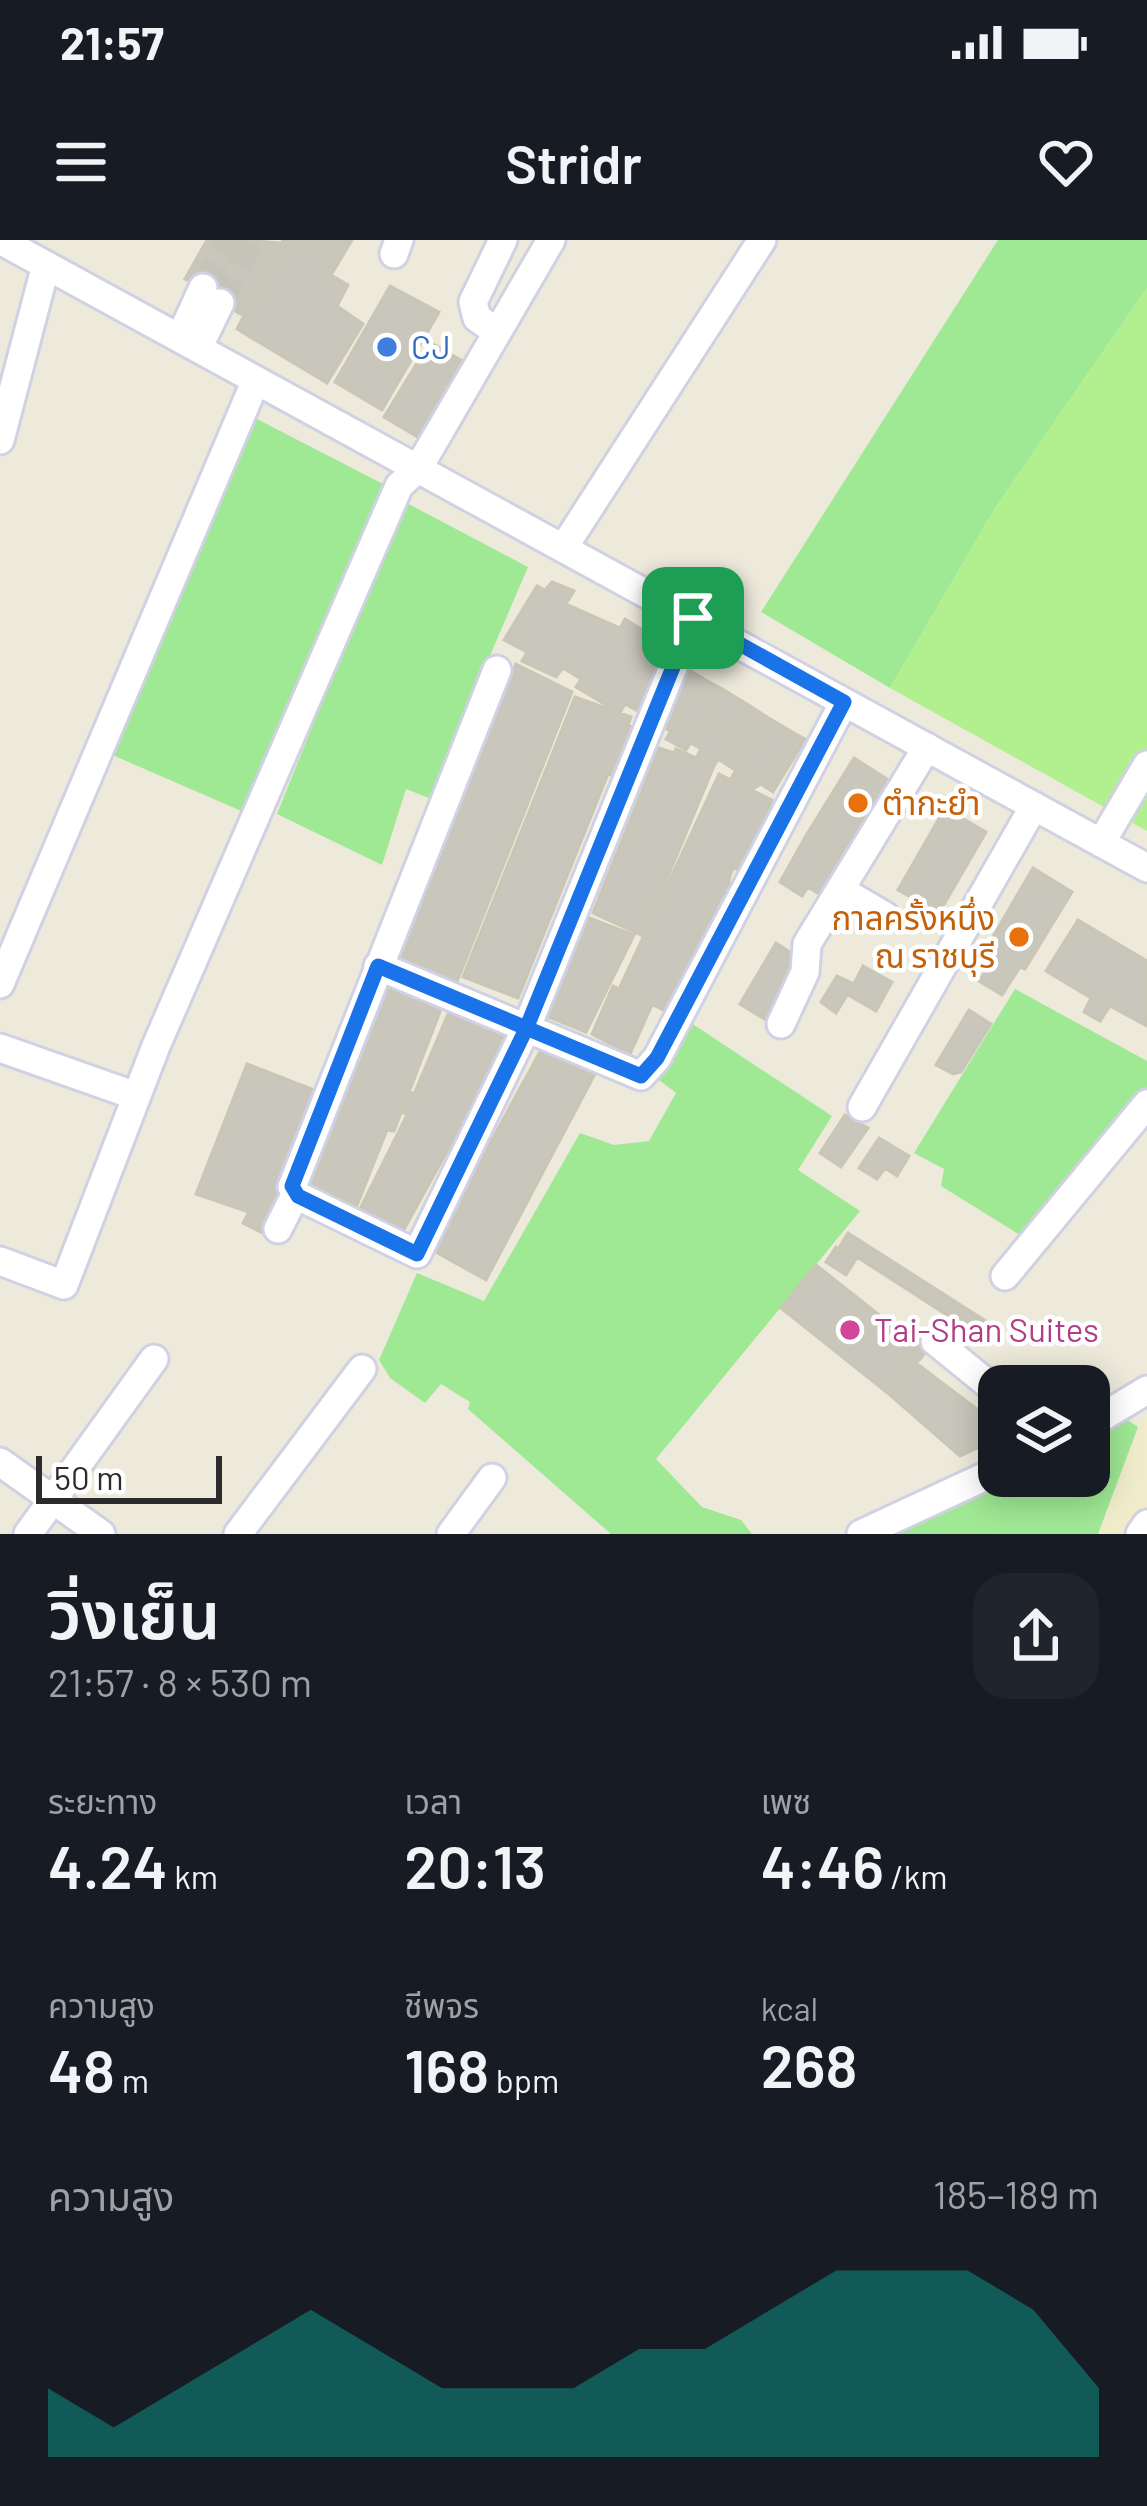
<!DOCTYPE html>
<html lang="th">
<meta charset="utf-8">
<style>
:root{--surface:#171b24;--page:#20242c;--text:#f1f3f6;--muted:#9ea1a6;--accent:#0f766e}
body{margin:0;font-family:Barlow,"Noto Sans Thai",sans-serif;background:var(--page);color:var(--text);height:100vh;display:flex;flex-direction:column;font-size:45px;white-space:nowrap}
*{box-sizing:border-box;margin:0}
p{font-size:39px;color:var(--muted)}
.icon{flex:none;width:66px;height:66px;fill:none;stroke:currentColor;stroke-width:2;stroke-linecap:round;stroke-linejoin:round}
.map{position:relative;height:1294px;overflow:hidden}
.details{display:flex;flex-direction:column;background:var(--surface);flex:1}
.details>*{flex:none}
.controls{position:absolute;left:978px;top:1125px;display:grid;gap:24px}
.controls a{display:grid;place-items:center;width:132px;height:132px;border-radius:24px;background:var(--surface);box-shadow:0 6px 30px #0003;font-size:60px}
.scale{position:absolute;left:36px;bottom:30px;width:186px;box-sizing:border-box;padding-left:12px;border:6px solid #2b2b2b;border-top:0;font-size:33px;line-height:42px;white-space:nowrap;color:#2b2b2b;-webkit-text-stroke:9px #fff;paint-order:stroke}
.pin{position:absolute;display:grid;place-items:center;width:102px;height:102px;color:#fff;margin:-51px;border-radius:24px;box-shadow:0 6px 18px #0006}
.round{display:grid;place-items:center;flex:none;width:126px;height:126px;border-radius:36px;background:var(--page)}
.headline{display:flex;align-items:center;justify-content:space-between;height:204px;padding:0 48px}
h1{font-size:66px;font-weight:600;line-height:90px}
.figures{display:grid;grid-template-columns:repeat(3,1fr);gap:18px;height:204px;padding:12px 48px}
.figures div{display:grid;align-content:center}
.figures b{font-size:60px;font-weight:600}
.figures small{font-size:33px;font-weight:400}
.figures p{font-size:33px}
.chart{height:336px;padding:24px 48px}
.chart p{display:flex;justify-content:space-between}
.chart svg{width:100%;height:216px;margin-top:12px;fill:var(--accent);opacity:.7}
.status{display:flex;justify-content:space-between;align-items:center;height:84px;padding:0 60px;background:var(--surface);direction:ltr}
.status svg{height:33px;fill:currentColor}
header{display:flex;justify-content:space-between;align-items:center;height:156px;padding:0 48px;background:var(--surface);font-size:54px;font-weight:600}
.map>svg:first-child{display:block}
.education{fill:#f0ecca}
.green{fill:#9fe894}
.pitch{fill:#b2f08f}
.building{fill:#c9c6bb;stroke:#c9c6b5;stroke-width:3}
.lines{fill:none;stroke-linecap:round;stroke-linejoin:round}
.minor-tunnel{stroke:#c6c4b9;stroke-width:27;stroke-dasharray:27 14;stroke-linecap:butt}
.minor-casing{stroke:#d1d1e4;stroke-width:33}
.minor{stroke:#fff;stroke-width:27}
.route-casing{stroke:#fff;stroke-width:24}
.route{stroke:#1a73e8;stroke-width:15}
.shop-dot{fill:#3f7fe0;stroke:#fff;stroke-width:4.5}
.food-dot{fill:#e8710a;stroke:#fff;stroke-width:4.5}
.hotel-dot{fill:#d1479c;stroke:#fff;stroke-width:4.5}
.labels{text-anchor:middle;stroke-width:9;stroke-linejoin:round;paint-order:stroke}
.shop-label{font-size:33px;fill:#366cbe;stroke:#fff;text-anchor:start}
.food-label{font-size:33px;fill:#c56008;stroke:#fff;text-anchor:start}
.hotel-label{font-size:33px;fill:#b23c85;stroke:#fff;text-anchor:start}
</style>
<div class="status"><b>21:57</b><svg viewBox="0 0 49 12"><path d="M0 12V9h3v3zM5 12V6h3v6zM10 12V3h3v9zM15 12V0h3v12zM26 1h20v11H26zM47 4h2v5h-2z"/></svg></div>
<header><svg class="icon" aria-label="menu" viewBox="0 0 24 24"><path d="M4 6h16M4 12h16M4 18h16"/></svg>Stridr<svg class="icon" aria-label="heart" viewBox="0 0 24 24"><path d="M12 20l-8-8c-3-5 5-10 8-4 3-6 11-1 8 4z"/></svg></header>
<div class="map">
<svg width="1147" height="1294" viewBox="0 0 1147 1294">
<rect width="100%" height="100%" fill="#edeadc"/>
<!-- education -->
<path class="education" d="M1147,1175V1294H1098L1138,1187Z"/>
<!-- green -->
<path class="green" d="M998,0H1147V48L995,268L890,448L761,372Z
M247,174L383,244L246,573L110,514Z
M403,261L528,327L429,558L406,549L382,625L277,574Z
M1015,749L1147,821V849L1025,998L941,946L944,929L914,913Z
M691,783L832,876L798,930L860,971L656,1219L702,1267L741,1280L752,1294H611L468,1169L470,1162L441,1144L425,1163L390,1138L379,1120L417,1033L484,1061L580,893L614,905L649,901L676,853L655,837Z
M1126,1179L1138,1187L1098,1294H892L1015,1236H1089V1200Z"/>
<!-- pitch -->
<path class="pitch" d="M1147,48V591L890,448L995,268Z"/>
<!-- building -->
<path class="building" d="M207,0H241L213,51L185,39Z
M241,0L281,3L244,76L209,56Z
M283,0H352L331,35L348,45L337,66L363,84L327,143L237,89Z
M390,46L439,72L382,170L335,142Z
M430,102L466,123L421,199L384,177Z
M552,342L574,351L566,364L620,388L625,379L652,396L656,391L669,397L660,414L666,418L636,470L625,464L621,471L606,465L576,447L581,439L563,428L556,437L522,421L527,412L504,400L537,346L545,350Z
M516,424L572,452L456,744L395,721Z
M689,430L704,439L670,491L656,483Z
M704,439L724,450L686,510L666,499Z
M724,450L750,466L714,526L696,518L701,509L691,503Z
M575,457L631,477L628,485L637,489L618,537L608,534L518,758L463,737Z
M750,466L767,477L735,530L718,519Z
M767,477L794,493L761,544L751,550L730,540Z
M794,493L805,499L773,552L761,544Z
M659,508L674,513L676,509L714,526L643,696L593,673Z
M854,518L901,548L875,583L865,578L841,616L807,594Z
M719,534L772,560L744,634L733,627L728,642L736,644L725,666L717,664L709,698L703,696L666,771L619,749Z
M945,568L986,592L939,673L898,650Z
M807,594L849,623L827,659L808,647L802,656L780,642Z
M1033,628L1072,652L1025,729L1020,727L1002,755L979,741L997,713L987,707Z
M584,676L634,695L586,792L546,776Z
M1078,680L1147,721V786L1110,766L1100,781L1084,772L1091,758L1046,731Z
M776,703L801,719L766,780L740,764Z
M863,726L892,742L876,771L848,755Z
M837,736L854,744L836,773L821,762Z
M391,739L443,764L394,891L387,890L357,965L304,945Z
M613,746L652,765L630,814L592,794Z
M451,767L509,799L402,993L360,969L407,875L401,871L409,851L414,854Z
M969,770L991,784L961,832L953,834L936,825Z
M542,808L598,828L486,1040L432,1010Z
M247,824L317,851L265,994L243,983L249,972L196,954Z
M845,875L868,888L841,927L820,913Z
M879,898L909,916L897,936L885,928L877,939L859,928Z
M848,993L992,1085L984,1099L840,1006Z
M836,1007L856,1019L846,1035L826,1022Z
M816,1025L926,1112L890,1155L781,1068Z
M916,1123L994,1182L988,1190L997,1199L960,1216L890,1155Z"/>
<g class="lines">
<!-- minor-tunnel -->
<path class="minor-tunnel" d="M203,48L231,0
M220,63L252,0"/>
<defs>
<path id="minor" d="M0,0L1147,628
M394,14L399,0
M496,91L477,78L473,62L503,0
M180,98L203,48
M198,108L220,63
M0,200L46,25
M564,307L762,0
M497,430L292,947L298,956L417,1014L526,789L693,378
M1101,603L1147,525
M841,650L885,676
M378,726L641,836L657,818L844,462
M0,744L256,140
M781,784L805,732L807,704L927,507
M0,808L136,856
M862,867L1034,566
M278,989L296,953
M0,1021L64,1045L156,806L399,246L419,227L551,0
M1005,1036L1147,864
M935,1101L999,1153
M1089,1185L1147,1150
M0,1222L101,1294
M28,1294L154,1119
M238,1294L362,1129
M451,1294L492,1238
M861,1294L999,1230
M1140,1294L1147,1284"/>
</defs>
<!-- minor casing -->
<use href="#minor" class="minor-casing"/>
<!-- minor -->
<use href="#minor" class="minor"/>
</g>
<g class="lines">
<defs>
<path id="route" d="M693,378L526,789L417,1014L298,956L292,946L378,726L641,836L657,818L844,462L693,378"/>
</defs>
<!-- route casing -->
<use href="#route" class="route-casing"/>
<!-- route -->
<use href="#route" class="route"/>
</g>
<!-- markers -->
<circle class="shop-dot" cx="387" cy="107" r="12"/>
<g class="food-dot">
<circle cx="858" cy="563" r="12"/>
<circle cx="1019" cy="697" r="12"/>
</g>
<circle class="hotel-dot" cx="850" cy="1090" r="12"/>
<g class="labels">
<!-- shop labels -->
<g class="shop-label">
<text x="411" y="119">CJ</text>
</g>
<!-- food labels -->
<g class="food-label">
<text x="882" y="575">ตำกะยำ</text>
<text x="995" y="690" text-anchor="end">กาลครั้งหนึ่ง<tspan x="995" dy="38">ณ ราชบุรี</tspan></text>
</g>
<!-- hotel labels -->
<g class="hotel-label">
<text x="874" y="1102">Tai-Shan Suites</text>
</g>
</g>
</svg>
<div class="controls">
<a><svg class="icon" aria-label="layers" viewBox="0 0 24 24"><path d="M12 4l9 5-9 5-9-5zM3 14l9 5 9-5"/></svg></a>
</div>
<div class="scale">50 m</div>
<div class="pin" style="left:693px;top:378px;background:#1e9e55"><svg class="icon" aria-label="arrive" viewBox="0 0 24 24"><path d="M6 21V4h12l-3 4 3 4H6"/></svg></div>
</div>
<section class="details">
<div class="headline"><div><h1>วิ่งเย็น</h1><p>21:57 · 8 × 530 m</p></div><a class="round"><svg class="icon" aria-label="share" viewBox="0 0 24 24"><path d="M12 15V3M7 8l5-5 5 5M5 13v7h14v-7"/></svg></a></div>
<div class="figures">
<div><p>ระยะทาง</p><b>4.24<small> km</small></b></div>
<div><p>เวลา</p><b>20:13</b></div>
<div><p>เพซ</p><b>4:46<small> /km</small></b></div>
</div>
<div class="figures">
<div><p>ความสูง</p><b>48<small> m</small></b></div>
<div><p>ชีพจร</p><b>168<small> bpm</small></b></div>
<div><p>kcal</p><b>268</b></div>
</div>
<div class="chart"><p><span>ความสูง</span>185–189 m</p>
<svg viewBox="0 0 160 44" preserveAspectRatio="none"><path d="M0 44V30L10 38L20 30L30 22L40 14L50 22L60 30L70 30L80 30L90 22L100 22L110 14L120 6L130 6L140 6L150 14L160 30V44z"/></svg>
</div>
</section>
